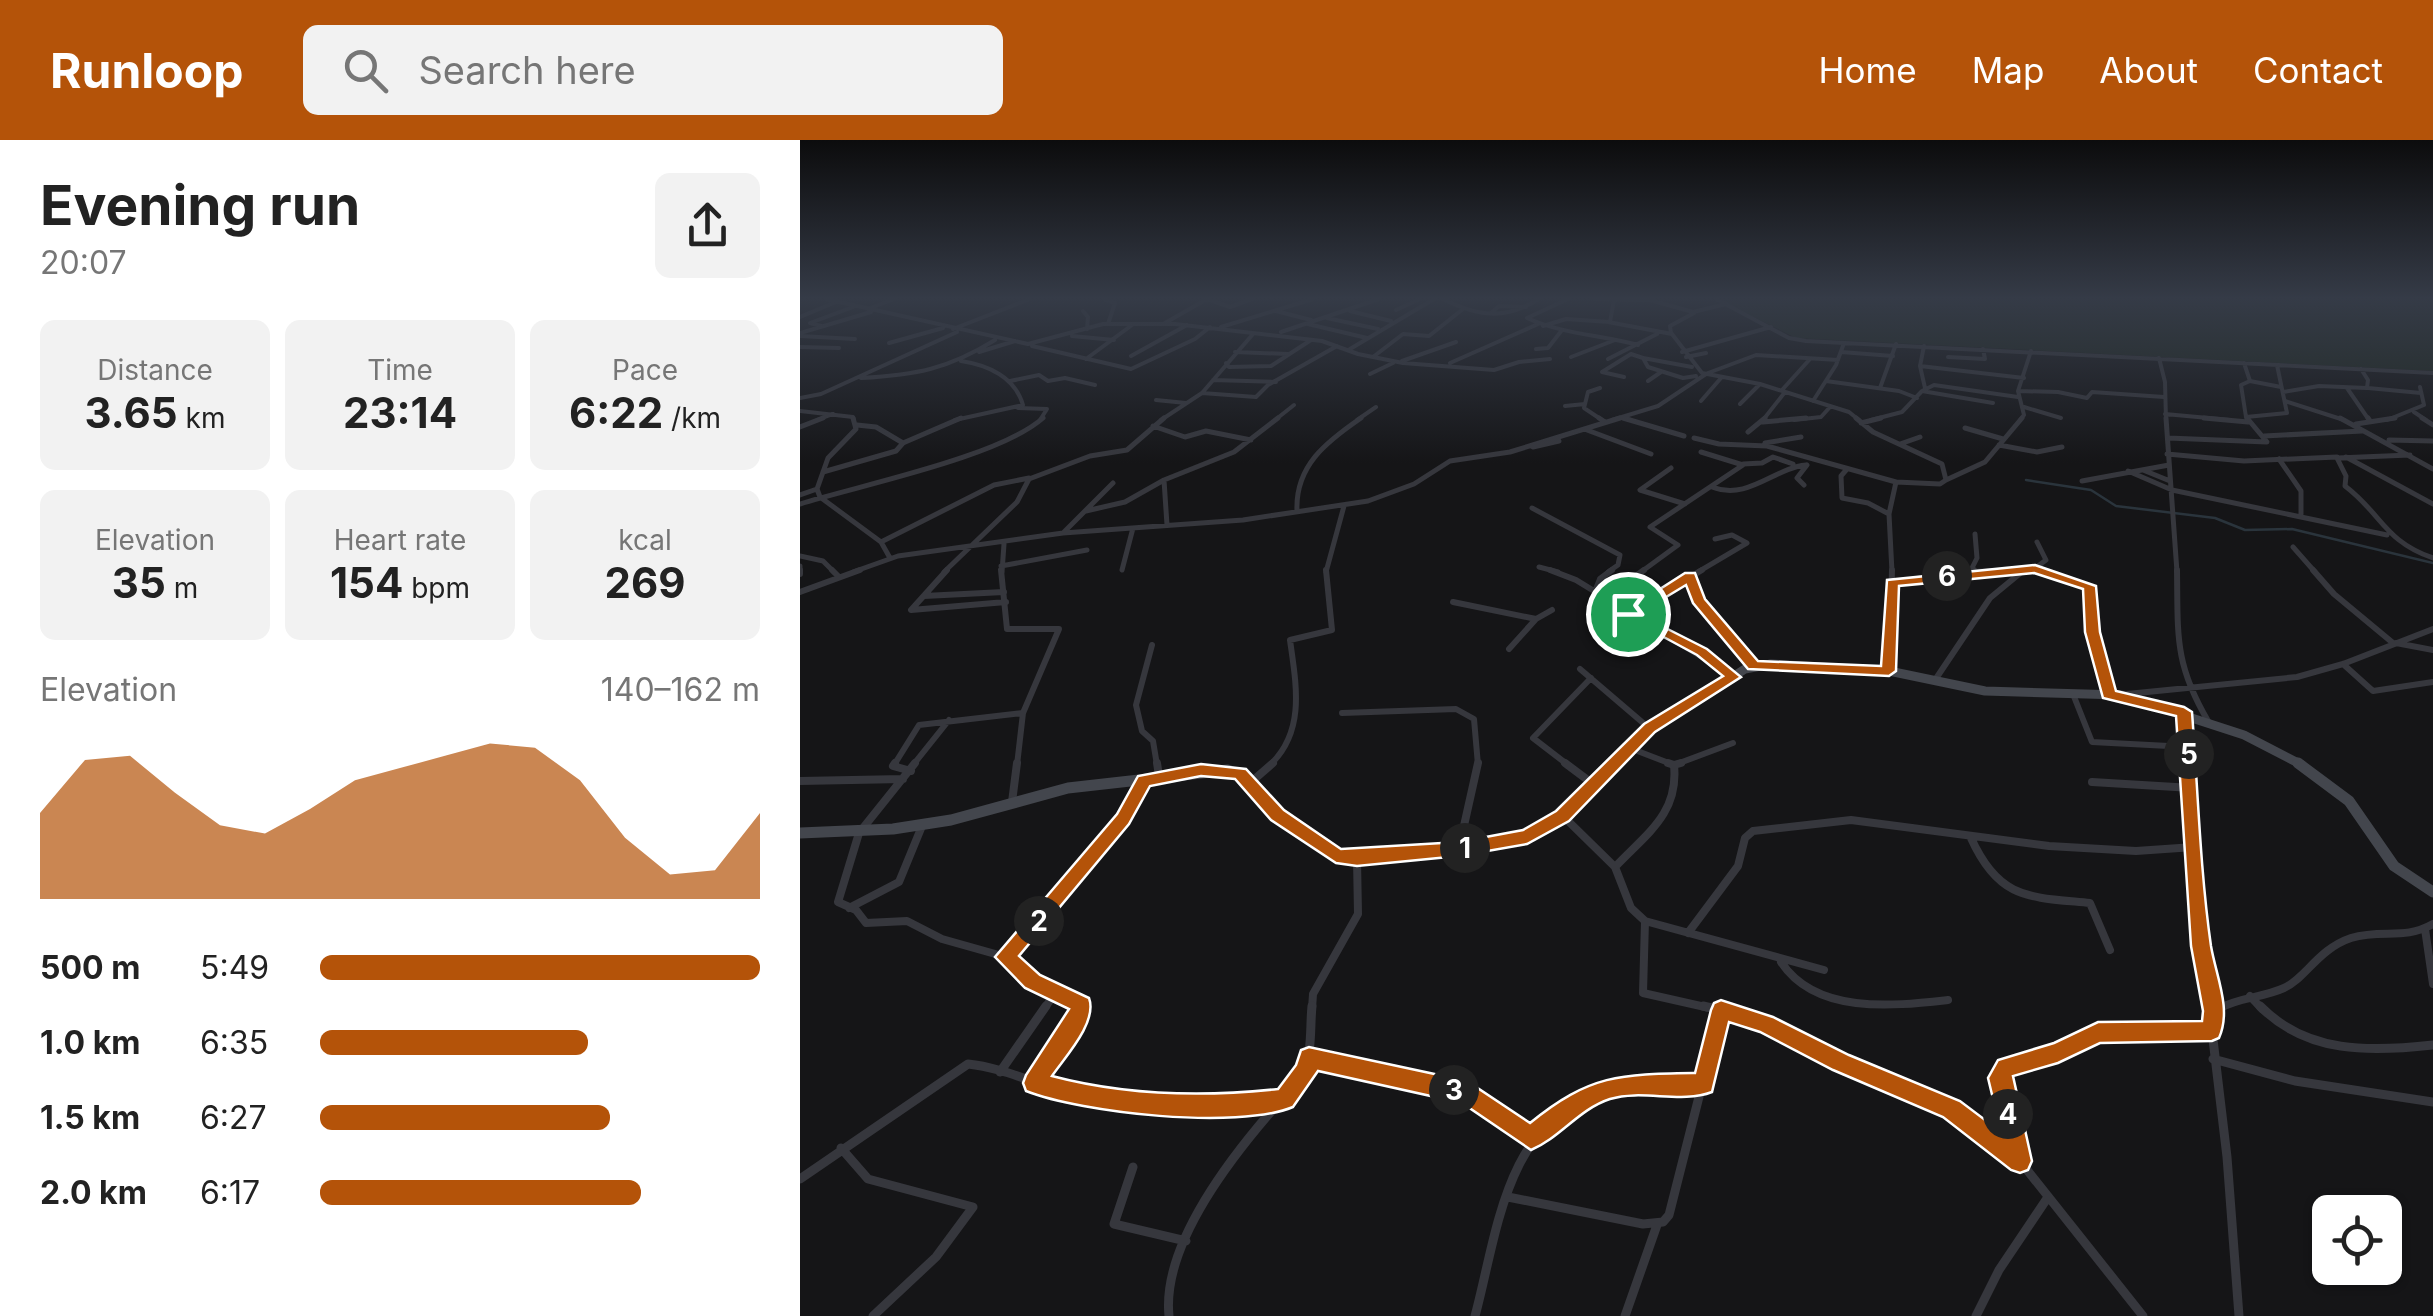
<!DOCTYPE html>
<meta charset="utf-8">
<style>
:root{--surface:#fff;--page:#f2f2f2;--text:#222;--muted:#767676;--accent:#b45309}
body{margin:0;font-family:Inter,sans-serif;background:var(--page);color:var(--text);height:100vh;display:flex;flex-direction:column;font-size:38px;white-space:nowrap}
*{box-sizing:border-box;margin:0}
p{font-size:32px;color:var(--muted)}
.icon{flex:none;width:55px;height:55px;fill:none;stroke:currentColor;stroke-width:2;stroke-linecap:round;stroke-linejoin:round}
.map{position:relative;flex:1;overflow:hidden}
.panel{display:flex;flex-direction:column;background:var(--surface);width:800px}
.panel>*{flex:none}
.controls{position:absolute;left:1512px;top:1055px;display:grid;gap:20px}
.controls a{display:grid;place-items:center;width:90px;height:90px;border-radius:15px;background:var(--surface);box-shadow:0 2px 8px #0004;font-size:50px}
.pin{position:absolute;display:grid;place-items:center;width:85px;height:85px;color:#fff;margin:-42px;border:5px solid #fff;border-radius:50%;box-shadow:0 2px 10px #0007}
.km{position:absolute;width:50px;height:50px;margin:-25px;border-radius:50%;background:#222;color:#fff;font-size:28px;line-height:50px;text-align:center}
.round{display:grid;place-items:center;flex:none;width:105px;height:105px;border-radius:15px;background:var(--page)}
.headline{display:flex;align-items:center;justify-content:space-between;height:170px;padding:0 40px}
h1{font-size:55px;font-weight:700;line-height:75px}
.metrics{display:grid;grid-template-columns:repeat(3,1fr);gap:15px;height:170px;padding:10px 40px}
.metrics div{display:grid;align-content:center;border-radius:15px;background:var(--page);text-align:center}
.metrics b{font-size:42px;font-weight:700}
.metrics small{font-size:28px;font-weight:400}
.metrics p{font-size:28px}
.chart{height:280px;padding:20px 40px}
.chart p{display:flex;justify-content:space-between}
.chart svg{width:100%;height:180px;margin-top:10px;fill:var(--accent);opacity:.7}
ul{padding:0 40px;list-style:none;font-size:32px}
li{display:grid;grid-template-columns:160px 120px 1fr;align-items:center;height:75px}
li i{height:25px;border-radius:12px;background:var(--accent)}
header{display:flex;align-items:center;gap:60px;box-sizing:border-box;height:140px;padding:0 50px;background:var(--accent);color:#fff}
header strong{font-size:48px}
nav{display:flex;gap:55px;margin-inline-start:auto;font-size:35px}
.search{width:700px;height:90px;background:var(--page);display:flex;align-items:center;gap:25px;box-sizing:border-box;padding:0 35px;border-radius:15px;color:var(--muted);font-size:38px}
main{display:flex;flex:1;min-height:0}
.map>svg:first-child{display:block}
.green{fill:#1d261e}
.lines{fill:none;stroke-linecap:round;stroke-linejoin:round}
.stream{stroke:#2a343c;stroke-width:2.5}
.street-far4{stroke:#36373d;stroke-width:4}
.street-far3{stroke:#36373d;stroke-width:5}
.street-far2{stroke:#36373d;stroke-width:6}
.street-far1{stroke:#36373d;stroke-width:8}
.street{stroke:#36373d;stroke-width:9}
.secondary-far1{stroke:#43464d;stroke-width:9}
.secondary{stroke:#43464d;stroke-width:11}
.route{fill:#b45309;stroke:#fff;stroke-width:2.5;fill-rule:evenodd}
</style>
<header>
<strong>Runloop</strong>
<div class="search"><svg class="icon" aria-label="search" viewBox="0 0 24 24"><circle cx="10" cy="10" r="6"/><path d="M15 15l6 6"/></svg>Search here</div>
<nav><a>Home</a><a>Map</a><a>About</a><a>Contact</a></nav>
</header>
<main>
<section class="panel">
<div class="headline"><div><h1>Evening run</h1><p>20:07</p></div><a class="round"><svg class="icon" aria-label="share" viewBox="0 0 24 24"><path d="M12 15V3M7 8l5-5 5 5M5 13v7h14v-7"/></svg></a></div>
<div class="metrics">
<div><p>Distance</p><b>3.65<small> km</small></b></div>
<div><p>Time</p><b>23:14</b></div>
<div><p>Pace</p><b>6:22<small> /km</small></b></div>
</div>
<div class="metrics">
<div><p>Elevation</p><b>35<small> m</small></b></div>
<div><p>Heart rate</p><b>154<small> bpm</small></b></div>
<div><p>kcal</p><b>269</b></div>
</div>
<div class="chart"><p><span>Elevation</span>140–162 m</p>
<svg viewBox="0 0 160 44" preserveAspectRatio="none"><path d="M0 44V23L10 10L20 9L30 18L40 26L50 28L60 22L70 15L80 12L90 9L100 6L110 7L120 15L130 29L140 38L150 37L160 23V44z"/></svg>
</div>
<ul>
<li><b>500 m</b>5:49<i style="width:100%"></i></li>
<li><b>1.0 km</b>6:35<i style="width:61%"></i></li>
<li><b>1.5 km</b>6:27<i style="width:66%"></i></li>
<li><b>2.0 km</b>6:17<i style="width:73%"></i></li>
</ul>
</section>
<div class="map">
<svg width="1633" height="1176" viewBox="0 0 1633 1176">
<rect width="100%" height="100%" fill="#151517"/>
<!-- green -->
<path class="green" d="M918,159H1633V231L996,198Z"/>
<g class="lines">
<!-- stream -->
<path class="stream" d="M1226,340L1291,350L1316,366L1415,378L1445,390L1492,389L1633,423"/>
<!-- street-far4 -->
<path class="street-far4" d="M26,159L228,204L303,184H375L522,201L558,214L603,223L694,230L719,222L750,219
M304,159L315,163L308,184
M407,159L430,167L452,159
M643,159C679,177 705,180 739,159
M768,159L727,178C762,194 801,195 838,205
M794,159L850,160L893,172L926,164
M916,159L989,198L1006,201L1633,233
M68,169L94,159
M596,170L620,159
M283,171L288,177L287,189
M476,171L511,180
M550,171L591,181
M691,173L699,166L726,167
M0,177L36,162
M527,178L578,189
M808,182L872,194L902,233L960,244L1049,272L1059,280
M365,183L407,159
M508,184L567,198
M21,186L10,183L53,167
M743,186L766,179L810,182L814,160
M421,187L513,159
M153,189L230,159
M481,192L579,159
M0,193L71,172
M871,193L870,186L894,173
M0,196L55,199
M272,196L314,200
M89,203L143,188
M232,206L331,229L395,199L410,187
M1124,206L1120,226L1125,248
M0,207L39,208
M550,209L634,159
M736,209L748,208L762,190
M179,212L215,201
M435,212L488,214
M882,212L971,187
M1041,212L1093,216
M331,216L387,185
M573,217L603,194L629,196L663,169
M771,217L815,200
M886,217L906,213
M1148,217L1185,219L1183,209
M843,218L892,227
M1359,218L1365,242L1366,280
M286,219L332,185
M808,219L857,194
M602,221L656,202
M426,223L429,227L471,226L511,200
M650,223L738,184
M1444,223L1450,241L1441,245L1446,277
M1120,226L1224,238
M908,233L956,215L1038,220
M570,234L593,223
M824,237L802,232L831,214L843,218L848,227L883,238L896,236
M61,238C116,235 148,229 195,200
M413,240L476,242
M210,241L239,235L248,241L265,238L295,245
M848,241L861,232
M1026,241L1099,251L1117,258
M1450,241L1481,247
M800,248L788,252L784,268L802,280
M1080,248L1096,204
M1547,248L1569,280
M1568,248L1621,253
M982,250L1010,219
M1122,251L1193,263
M1218,251L1258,252L1287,258L1292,252L1364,257
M1483,252L1519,246L1567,248L1568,240L1561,229
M402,253L456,257L468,245L537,206
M0,258L21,254L157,192
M356,260L386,263
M901,261L921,238
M1013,261L1036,225L1044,203
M1485,261L1544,280
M940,264L959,245
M765,266L785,264
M1224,267L1261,278
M218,268L247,269L240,280
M0,271L53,277L54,280
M1614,272L1626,280
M1365,274L1430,280
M823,278L831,280
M17,280L33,274
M155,280L223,265C215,237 188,225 161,221
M361,280L402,253L453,194
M475,280L494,265
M557,280L576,267
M812,280L858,266L906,234
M963,280L985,252
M994,280L1021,277L1030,267
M1071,280L1102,272L1122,251L1134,245L1218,257
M1220,280L1224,275L1218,251L1231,211
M1449,280L1446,277L1487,273L1477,225
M1587,280L1624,265L1620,247"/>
<!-- street-far3 -->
<path class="street-far3" d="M53,278L56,289L28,318L17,349L20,357L81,402L90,418
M799,278L805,282
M823,278L884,296
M1056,278L1073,292L1142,324L1146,340L1140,344L1096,342L1089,374L1092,432
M1366,278L1377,432
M1404,278L1448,282
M1540,278L1633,329
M1568,278L1570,281
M1622,278L1633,285
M963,282L1006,278
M1061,283L1081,278
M1556,284L1595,278
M57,285L76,287L103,303L161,278
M353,286L385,297L406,291L451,300
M0,287L23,278
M1165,288L1203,299
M787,290L851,314
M948,292L965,278
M1464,296L1562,291
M894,298L919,304L967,306L1096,342
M1368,298L1467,302L1447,278
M1589,300L1633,301
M965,303L1001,297
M1100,304L1120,297
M1199,305L1237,312L1262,307
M733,307L759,301
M1367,314L1444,321L1537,317
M1610,315L1537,318L1546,336L1545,346C1582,374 1584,401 1633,418
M1546,317L1633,364
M1479,319L1501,351V374
M943,324L962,323L973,317L993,324
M871,328L840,350L885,364
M1047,329L1041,336L1042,358L1068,363L1087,373
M1343,330L1370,341
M1328,331L1372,350L1587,395
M23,332L96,311L103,303
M1146,340L1185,322L1222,278
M1282,341L1369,325
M1004,345L997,338L1007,325
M912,347C948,361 974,328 1006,325
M0,355L17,349
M0,364C61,345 199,317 243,278
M732,368L820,415L818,425L808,432
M286,371L325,362L364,340
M497,371C495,326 526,302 561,278
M367,385L364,340L434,312L478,278
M264,392L313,343
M81,402L194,345L229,338
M1493,407L1515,432
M0,416L23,421L34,432
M0,426V432
M201,426L287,410
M739,427L758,432
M1234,429L1246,420L1237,402
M1235,429L1247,432
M322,430L333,388
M53,432L98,416L263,393L443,380L568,361L614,344L650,321L710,312L820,278
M144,432L217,362L229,339L290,316L327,310L364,278
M202,432L204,404
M526,432L544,366
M841,432L878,405L850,387L943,325L901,312
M898,432L947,403L932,395L915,399
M1170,432L1177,418L1175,394
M1173,432L1221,430
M1221,432L1224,430"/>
<!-- street-far2 -->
<path class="street-far2" d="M0,430V434
M32,430L39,437
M147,430L111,470L206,462
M201,430L207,489H259L223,573L217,625
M750,430L776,440L933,536
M1238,430L1292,450V492L1309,555
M1377,430C1378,495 1374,523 1408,581
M1513,430L1534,454L1593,503
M1173,432L1221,430
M890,436L898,460L953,526
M1092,443L1174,430
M796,449L800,439L812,430
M0,452L60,430
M124,456L204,452
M808,457L844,430
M653,462L736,479
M829,474L902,430
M1596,503L1633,510
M352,505L336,565L342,591L353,601L357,625
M709,509L736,479L752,470
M1543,524L1573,551L1633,542
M780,529L849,588
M1089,531L1092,430
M1135,540L1190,458L1224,430
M1273,554L1292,602L1388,607
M1327,554L1497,537L1543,524L1633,489
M542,573L656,569L674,579L678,625
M1384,574L1388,625
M827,607L874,625
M94,625L119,585L223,573
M113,625L149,580
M470,625C506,591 496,544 490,500L532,490L526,430
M768,625L733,598L791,538
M874,625L933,603"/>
<!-- street-far1 -->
<path class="street-far1" d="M95,623L93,626L111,631
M115,623L59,693L38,762L56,770L66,783L107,781L142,799L206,817L232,842L281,864L280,869
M357,623L359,636
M765,623L793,644
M868,623L874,625
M1388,623L1401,806L1414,869
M0,641L103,639
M1292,642L1392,648
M450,643L473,623
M212,662L217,623
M763,676L815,727L831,768L845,781L1024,830
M1171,698C1199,760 1229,757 1290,763L1310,810
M659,708L678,623
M815,727C846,694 879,674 874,625L881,623
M49,768L99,742L122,686
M845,781L843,853L914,869
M1625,789L1633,844
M888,793L938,726L945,698L953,691L1051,680L1249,706L1336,711L1394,707
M206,817L323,679L343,642
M981,822C1016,875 1093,866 1148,860
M1450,856L1462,869
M244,869L256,852
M512,869L513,854L558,774L557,719
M1418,869C1439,857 1462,858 1484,848C1505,839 1518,809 1551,798C1583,788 1603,801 1633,784"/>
<!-- street -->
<path class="street" d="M903,866L942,875L1152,969L1220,1021L1343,1176
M1460,866C1507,914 1571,912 1633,905
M1414,871L1422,866
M1412,891L1427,1017L1439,1176
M509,918L667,953L697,970L731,998
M1413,919L1495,941L1633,962
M200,932L246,866
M234,943L279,876L281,866
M41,1008L68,1039L173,1067L136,1117L73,1176
M1219,1018L1200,938L1206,927L1258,912L1298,893L1412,891L1413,866
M333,1027L314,1084L386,1101
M0,1039L168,924C207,928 242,948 281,955C348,968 417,966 484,959
M708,1057L843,1084L863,1082L869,1075L921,870
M369,1176C362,1108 426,1024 468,975C479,962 501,943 506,927C512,909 510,885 512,866
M675,1176C697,1095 705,983 798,954C831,943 869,945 904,944
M825,1176L857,1085
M1176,1176L1199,1130L1248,1057"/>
<!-- secondary-far1 -->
<path class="secondary-far1" d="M811,625L837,598L945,529L971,524L1089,531L1185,551L1321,555L1444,595L1502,625"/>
<!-- secondary -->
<path class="secondary" d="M1498,623L1549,661L1594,726L1633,752
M0,693L93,689L151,680L268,648L428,630C449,639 454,650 469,667C490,691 526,713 557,718L718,700L754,683L813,623"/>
</g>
<!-- sky -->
<linearGradient id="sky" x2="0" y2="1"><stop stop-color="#0c0c0d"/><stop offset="0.49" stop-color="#353b47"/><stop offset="1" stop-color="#353b47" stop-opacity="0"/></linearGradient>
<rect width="1633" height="323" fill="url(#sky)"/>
<!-- route -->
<path class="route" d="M1235,425L1296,446L1300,492L1316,551L1384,567L1392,572C1398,650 1400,729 1411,806C1416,836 1432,869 1419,898L1412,901L1300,903L1258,923L1213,936L1232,1021L1228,1030L1220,1033L1211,1030L1143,977L1033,930L960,892L929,882L912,952C881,964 843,949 810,959C779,969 760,998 731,1010L662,963L518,931L493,967C437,990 282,973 226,951L223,943L226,935L269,869L225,848L195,817L317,674L338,636L401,624L446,629L484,670L541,709L659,702L723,690L756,671L844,584L923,536L897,515L821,474L885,433H895L905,459L958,521L1081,526L1087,440ZM1234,433L1283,449L1285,492L1303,558L1376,576L1391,806L1403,871L1402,881L1298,882L1254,903L1198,920L1188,938L1201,992L1160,961L1049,915L973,877L921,860L914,863L911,870L895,933C821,934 790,934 730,983L667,941L509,907L501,910L496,925L478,949C404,957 324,955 252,936C265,917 298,882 289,858L240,835L219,816L329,684L350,646L401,636L435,639L471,680L536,723L557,726L659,716L727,704L769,681L855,592L941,537L907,509L838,474L886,445L893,463L948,529L1089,536L1096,531L1099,446Z"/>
</svg>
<div class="controls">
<a><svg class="icon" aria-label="locate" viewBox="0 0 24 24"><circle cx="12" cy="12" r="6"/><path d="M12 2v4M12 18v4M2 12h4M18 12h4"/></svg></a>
</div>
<div class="pin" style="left:828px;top:474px;background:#1e9e55"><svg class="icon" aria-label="arrive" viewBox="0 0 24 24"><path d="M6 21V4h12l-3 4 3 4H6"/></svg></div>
<b class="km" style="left:665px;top:708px">1</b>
<b class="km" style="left:239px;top:781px">2</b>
<b class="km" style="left:654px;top:950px">3</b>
<b class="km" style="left:1208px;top:974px">4</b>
<b class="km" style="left:1389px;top:614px">5</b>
<b class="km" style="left:1147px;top:436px">6</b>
</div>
</main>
